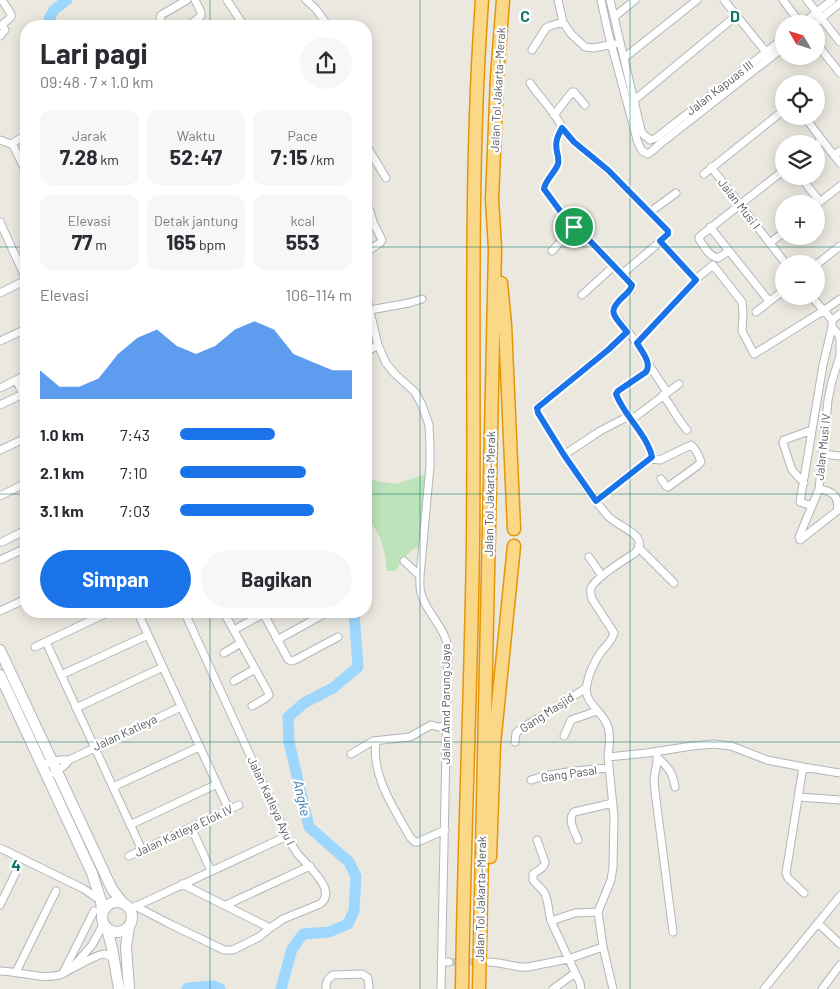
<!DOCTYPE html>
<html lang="id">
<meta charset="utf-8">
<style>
:root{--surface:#fff;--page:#f7f7f7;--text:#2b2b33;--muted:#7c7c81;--accent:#1a73e8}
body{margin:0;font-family:Barlow,sans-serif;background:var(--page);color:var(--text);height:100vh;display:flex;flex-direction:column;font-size:19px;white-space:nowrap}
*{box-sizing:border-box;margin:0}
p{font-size:16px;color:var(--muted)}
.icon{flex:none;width:28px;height:28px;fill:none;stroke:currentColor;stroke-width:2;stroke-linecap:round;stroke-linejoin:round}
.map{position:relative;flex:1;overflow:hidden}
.details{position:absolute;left:20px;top:20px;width:352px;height:598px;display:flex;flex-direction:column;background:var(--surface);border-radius:20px;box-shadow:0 2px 12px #0003}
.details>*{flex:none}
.needle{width:32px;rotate:309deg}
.buttons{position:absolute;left:775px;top:15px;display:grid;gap:10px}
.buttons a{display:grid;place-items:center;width:50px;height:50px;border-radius:50%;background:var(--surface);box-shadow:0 2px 12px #0003;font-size:25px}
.pin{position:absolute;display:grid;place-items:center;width:42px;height:42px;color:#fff;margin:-21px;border:2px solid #fff;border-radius:50%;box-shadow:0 1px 5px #0007}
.round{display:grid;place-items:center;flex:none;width:52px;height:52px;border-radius:26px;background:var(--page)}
.head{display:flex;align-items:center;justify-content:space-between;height:85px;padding:0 20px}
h1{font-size:28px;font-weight:700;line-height:38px}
.stats{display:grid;grid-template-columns:repeat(3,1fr);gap:8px;height:85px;padding:5px 20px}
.stats div{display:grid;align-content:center;border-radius:12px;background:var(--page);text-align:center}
.stats b{font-size:21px;font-weight:700}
.stats small{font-size:14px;font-weight:400}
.stats p{font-size:14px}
.chart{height:140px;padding:10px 20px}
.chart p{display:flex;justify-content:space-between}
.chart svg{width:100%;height:90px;margin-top:5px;fill:var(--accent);opacity:.7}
.action{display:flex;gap:10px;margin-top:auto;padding:10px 20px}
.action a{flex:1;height:58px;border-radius:30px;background:var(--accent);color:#fff;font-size:20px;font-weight:700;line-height:58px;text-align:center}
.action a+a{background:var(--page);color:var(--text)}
ul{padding:0 20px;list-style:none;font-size:16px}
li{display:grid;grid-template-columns:80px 60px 1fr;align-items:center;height:38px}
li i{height:12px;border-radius:6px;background:var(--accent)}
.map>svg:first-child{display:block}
.green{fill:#bde3bb}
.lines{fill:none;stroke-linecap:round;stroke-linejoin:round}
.river{stroke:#9dd7fd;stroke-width:11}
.street-tunnel{stroke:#c6c5bf;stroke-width:7;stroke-dasharray:7 3.5;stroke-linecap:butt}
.street-casing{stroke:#b2b6ba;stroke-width:9}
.secondary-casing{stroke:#b3b7bc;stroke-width:12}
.highway-casing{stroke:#e59505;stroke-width:15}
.street{stroke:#fff;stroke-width:7}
.secondary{stroke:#fff;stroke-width:10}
.highway{stroke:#fad887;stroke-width:12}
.route-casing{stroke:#fff;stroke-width:10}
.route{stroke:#1a73e8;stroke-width:6}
.grid{fill:none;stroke:#0f766e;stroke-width:1;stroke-opacity:0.55}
.labels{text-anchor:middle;stroke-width:4.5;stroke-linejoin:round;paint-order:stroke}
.street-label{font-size:12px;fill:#585c60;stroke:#fff}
.water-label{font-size:14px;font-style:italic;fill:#3d78ad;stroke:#fff}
.grid-label{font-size:16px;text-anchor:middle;font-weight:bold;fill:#0f766e;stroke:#fff;stroke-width:4.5;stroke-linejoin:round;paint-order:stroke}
</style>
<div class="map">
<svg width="840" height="989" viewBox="0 0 840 989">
<rect width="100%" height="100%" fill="#ebe8df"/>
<!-- green -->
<path class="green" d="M426,474L419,547L410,551L395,571H387C385,552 383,537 370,522H366V477L377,481L396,484Z"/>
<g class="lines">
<!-- river -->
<path class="river" d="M51,26L49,19L54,10L67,0
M187,989L188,988L214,986L220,989
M281,989L292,949L303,934L329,932L348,924L354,911L356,876L349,862L309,827L289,742L288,717L304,703L333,688L358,667L354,611"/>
<!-- street-tunnel -->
<path class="street-tunnel" d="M449,962H483"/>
<defs>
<path id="street" d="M227,0L244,26
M306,0L316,9L328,26
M558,0L563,22L571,34L585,47L593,48L615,44
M601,0L608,32L638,143L642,151L648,154L652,151L660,144L784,47
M610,0L641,130L643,134L650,140L656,138L784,38
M724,0L766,52
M783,0L801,24
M807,0L840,42
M614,17L635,0
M802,24L832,0
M814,24L840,3
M164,26L160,19L161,15L187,0
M188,26L201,16V12L195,0
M0,36L5,30L2,25L11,17V14L2,0
M816,43L840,73
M532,50L546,28L550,26L563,22
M624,58L697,0
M530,83C539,97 557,114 562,128C557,137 555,142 557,152C558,156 559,159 558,164C555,173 545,180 544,189L566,219L591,242L631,283L632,287L631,290L614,306L613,313L637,343L649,365L646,372L618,391L616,394C624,416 647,434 652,457L624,478L596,501
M632,102L737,15
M554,115L572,92H574L585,105
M804,116L822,140L816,144
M562,128L574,142L607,170L668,231L667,236L622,274
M0,140L11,144L14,147L26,172
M822,140L840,163
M11,144L26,135
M366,145L386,178
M834,155L840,151
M711,167L786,264
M704,174L784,110
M800,176L820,202
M816,205L840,186
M650,212L676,193
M0,222L26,279
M710,227L769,301
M770,243L784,232
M552,251L574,227
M729,251L718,258C709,257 704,246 699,239V237L784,170
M366,252L380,243L382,240L373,222L370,211
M816,265L840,246
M696,279L713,265L742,302L743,314L742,331L754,354L823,311L840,299
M0,293L26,280
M366,295L378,345L386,363L395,374L415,392L422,405L429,425L430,446V466L420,576C420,582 419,590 422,596C428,615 447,629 448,651L441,989
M582,295L614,266
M811,296L832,320V327L838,334L840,339V356L832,381L828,400L819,489L799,537L800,540L837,511C840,496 832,491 819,489
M370,310L409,303L422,299
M756,312L784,290
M832,320L840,314
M0,341L26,329
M637,343L696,281L691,274L660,241
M366,352L378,345
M649,365L667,392
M16,380L26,400
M0,388L26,375
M663,395C672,407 678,420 687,430
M0,405L23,394
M631,420L679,384
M0,450L26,438
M823,454L840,456
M564,455L600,431L629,416
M650,459L660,460L691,445C695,448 699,456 701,462L697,466L668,487L666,486L661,479
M804,483L792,470L783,443L784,440L812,430
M0,496L26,483
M812,506L800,502L823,365L832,327
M2,542L26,530
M639,548L674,583
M589,557L602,576
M0,560L26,548
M404,561L420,576
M0,611L26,599
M137,611L229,810
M223,611L268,692L269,695L266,698L252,706
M262,611L288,659L291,661L295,660L338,637
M234,630L268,611
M277,640L326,613
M46,642L142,850
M35,647L111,611
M224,653L241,643
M61,675L148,635
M234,681L255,669
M76,708L163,667
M564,736L571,720L597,711
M376,741C371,776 394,808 410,837L415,842H418L445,830
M515,742L516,733L523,727L539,718L586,688
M657,751V762L654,779L655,791L673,932
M351,754L373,741L410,737L431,725L438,727L447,726
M608,757C609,748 611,736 608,727C603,710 582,703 587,684C589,673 595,661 601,652C606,646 612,641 614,633L592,599C591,595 590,592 591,588C596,577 624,560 635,553C651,535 619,528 608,516C581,485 560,448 538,413L537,407L608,350L627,332
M658,758C668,767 673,773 675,787
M43,765C52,761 59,759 69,760
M803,767L786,873L788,878L804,893
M54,773L64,766L69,760L181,707
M531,780C556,772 582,770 609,768
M113,787L199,747
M799,797L840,800
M130,825L217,784
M191,827L211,871
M537,840L545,862C544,869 538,870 533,874V880C536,884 541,888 544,892C549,900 548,912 551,921L575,913L598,912
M578,840C575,832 567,820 574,812L613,803
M0,848L84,889L101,901
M129,856L239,805
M182,884L270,928
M0,905L16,872
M226,905L310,866
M135,906L170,924L224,950H233L259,937L270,928L283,919L320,904C339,890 305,864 297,853C293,847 290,842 287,836L184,611
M130,909L287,836
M551,921L580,983L581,989
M818,923L840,944
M603,947L598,912L611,880L613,867L614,816L608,757L647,753L692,746L714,744L731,746L767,760L803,767L840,773
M441,962H449
M490,962L499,963L520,967H528L568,959L603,947L613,989
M72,968L92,945L103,925
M0,971C19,971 45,981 62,974C70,970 98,953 105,954C109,955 112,958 115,960
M16,972L56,891
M63,973L94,911
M326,989C326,982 327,979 333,975L362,974L368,978L369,989
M553,989L575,973
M764,989L840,896
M822,989L840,965"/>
<path id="secondary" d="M0,650L112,889L122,902
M0,675L92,873L101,901L102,913
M102 917a15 15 0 1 1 30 0a15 15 0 1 1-30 0Z
M107,929L112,948L119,989
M129,989L126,947L129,927"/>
<path id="highway" d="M501,283L505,325L514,529
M490,857L494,744L514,546
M462,989C464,840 471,691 473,542C475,361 469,180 482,0
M479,989L495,249L492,199L497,77L503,0"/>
</defs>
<!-- street casing -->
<use href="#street" class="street-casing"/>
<!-- secondary casing -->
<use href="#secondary" class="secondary-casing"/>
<!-- highway casing -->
<use href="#highway" class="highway-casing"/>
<!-- street -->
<use href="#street" class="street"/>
<!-- secondary -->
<use href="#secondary" class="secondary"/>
<!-- highway -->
<use href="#highway" class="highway"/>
</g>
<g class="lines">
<defs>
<path id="route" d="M562,128L574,142L608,170L668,231V234L660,241L696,280L637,343C642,352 652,363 646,372L618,391L616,394C624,416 647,434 652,457L596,501L564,455L538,413L537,408L608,350L627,332C613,314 606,312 625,295C629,291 631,290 632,285L591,242L566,219L544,189C545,180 555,173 558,164C559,159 558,156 557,152C555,142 557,137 562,128Z"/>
</defs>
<!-- route casing -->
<use href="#route" class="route-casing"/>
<!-- route -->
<use href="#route" class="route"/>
</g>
<!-- grid -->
<path class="grid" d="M210,0V26M420,0V989M630,0V989M0,247H26M366,247H840M0,494H26M366,494H840M210,611V989M0,742H840"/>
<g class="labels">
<!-- street labels -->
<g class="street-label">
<text transform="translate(720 88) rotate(-38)" y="4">Jalan Kapuas III</text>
<text transform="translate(498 90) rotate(-87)" y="4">Jalan Tol Jakarta–Merak</text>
<text transform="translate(739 204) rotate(52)" y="4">Jalan Musi I</text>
<text transform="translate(823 447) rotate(-84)" y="4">Jalan Musi IV</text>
<text transform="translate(490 494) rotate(-89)" y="4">Jalan Tol Jakarta–Merak</text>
<text transform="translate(446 704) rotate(-90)" y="4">Jalan Amd Parung Jaya</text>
<text transform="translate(547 713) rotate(-33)" y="4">Gang Masjid</text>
<text transform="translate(125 733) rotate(-25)" y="4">Jalan Katleya</text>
<text transform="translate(569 774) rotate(-8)" y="4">Gang Pasal</text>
<text transform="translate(271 801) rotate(65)" y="4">Jalan Katleya Ayu I</text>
<text transform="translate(184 831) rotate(-25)" y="4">Jalan Katleya Elok IV</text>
<text transform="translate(481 899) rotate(-89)" y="4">Jalan Tol Jakarta–Merak</text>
</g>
<!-- water labels -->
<g class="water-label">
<text transform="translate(302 798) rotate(77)" y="5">Angke</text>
</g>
</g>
<g class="grid-label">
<text x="525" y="22">C</text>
<text x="735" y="22">D</text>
<text x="16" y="871">4</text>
</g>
</svg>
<div class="buttons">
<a><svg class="needle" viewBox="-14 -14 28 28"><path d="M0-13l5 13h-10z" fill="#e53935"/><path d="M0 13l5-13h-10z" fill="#7c7c81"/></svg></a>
<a><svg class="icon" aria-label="locate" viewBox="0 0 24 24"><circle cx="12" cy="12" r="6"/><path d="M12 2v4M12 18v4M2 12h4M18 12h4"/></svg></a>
<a><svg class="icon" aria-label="layers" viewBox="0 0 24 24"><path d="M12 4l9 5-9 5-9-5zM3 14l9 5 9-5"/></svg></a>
<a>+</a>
<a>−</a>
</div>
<div class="pin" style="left:574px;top:227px;background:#1e9e55"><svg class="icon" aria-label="arrive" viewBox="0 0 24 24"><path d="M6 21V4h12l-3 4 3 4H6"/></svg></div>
<section class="details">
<div class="head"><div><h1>Lari pagi</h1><p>09:48 · 7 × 1.0 km</p></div><a class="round"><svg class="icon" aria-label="share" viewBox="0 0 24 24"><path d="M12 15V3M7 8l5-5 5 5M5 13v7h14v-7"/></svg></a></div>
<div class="stats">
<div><p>Jarak</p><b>7.28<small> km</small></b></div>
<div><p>Waktu</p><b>52:47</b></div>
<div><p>Pace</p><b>7:15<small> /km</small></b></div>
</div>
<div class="stats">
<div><p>Elevasi</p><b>77<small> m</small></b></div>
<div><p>Detak jantung</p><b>165<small> bpm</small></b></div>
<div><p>kcal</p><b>553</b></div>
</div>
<div class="chart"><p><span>Elevasi</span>106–114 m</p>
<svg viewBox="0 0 160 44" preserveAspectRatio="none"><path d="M0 44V30L10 38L20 38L30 34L40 22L50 14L60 10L70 18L80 22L90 18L100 10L110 6L120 10L130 22L140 26L150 30L160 30V44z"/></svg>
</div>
<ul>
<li><b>1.0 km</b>7:43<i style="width:55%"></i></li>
<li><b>2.1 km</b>7:10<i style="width:73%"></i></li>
<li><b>3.1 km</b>7:03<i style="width:78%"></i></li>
</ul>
<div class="action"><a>Simpan</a><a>Bagikan</a></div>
</section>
</div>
